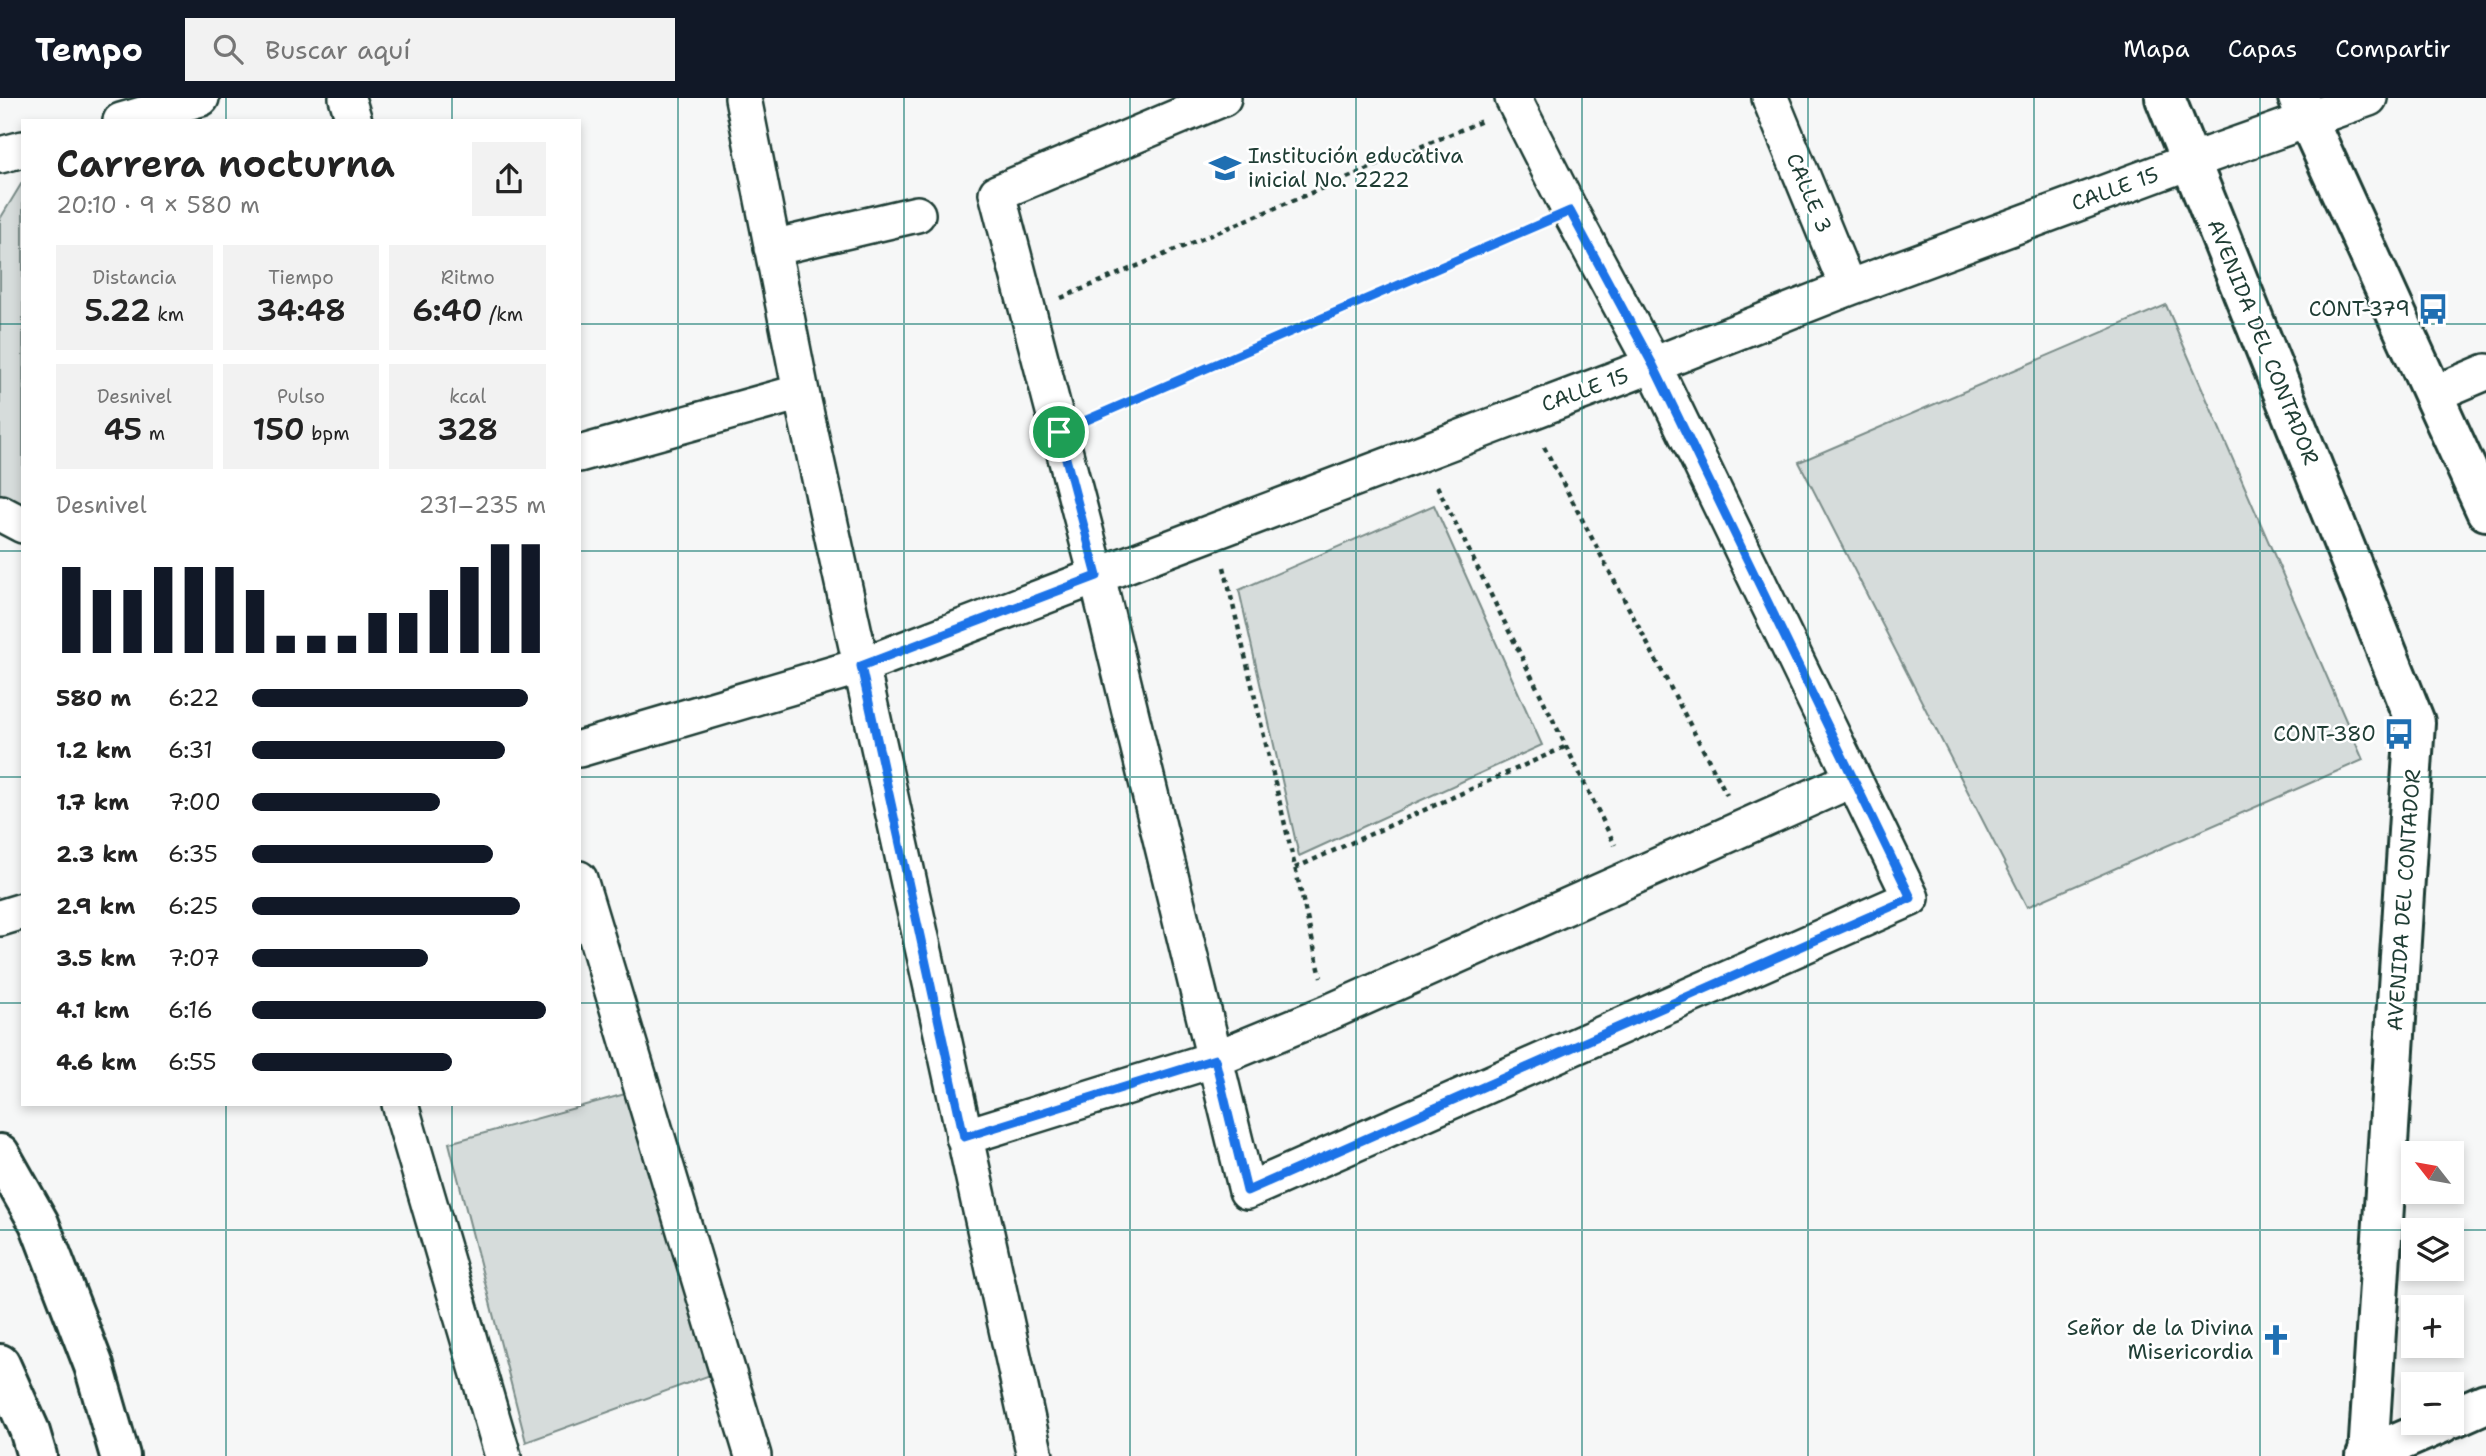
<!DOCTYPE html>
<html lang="es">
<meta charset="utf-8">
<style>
:root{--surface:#fff;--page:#f2f2f2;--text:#222;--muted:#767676;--accent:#111827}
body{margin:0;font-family:"Shantell Sans",sans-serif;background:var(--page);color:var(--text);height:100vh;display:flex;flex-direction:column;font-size:26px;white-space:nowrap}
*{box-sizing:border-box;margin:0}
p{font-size:23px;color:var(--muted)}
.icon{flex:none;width:38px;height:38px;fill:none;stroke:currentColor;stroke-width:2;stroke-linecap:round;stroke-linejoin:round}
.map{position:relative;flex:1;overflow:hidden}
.panel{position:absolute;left:21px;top:21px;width:560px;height:987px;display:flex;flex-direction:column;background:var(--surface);border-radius:0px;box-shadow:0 4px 10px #0003}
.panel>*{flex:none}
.needle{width:46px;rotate:301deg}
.tools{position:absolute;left:2401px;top:1043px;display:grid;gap:14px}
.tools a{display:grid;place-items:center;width:63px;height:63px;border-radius:0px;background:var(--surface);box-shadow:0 4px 10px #0003;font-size:35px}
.pin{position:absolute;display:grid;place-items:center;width:60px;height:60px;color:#fff;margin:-30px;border:4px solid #fff;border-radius:50%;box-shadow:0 2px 7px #0007}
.round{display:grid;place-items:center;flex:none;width:74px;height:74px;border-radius:0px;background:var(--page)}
.head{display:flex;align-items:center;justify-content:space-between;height:119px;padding:0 35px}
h1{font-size:38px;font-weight:600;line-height:52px}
.stats{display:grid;grid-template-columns:repeat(3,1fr);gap:10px;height:119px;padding:7px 35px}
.stats div{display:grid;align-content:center;border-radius:0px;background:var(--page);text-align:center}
.stats b{font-size:30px;font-weight:600}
.stats small{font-size:19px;font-weight:400}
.stats p{font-size:19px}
.chart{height:196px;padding:14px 35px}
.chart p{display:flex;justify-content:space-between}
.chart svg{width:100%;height:126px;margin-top:7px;stroke:var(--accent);stroke-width:6}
ul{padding:0 35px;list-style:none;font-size:23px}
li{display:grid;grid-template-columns:112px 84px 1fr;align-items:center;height:52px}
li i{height:18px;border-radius:9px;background:var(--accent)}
header{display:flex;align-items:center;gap:42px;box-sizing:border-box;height:98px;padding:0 35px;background:var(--accent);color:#fff}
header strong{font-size:33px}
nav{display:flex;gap:38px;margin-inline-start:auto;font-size:24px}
.search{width:490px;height:63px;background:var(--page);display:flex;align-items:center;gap:18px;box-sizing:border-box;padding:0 24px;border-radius:0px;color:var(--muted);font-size:26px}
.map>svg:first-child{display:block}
.green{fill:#d6dcdb;stroke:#7a8c88;stroke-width:2}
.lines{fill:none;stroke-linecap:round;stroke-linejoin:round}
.street-casing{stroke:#1f3d34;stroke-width:40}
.secondary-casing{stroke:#1f3d34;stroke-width:44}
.path{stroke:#1f3d34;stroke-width:4.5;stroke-dasharray:5 5;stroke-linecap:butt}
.street{stroke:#fff;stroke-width:35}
.secondary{stroke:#fff;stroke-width:38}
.route-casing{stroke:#fff;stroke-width:14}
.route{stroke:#1a73e8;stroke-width:9}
.grid{fill:none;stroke:#0f766e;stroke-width:2;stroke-opacity:0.55}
.labels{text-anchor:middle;stroke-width:5;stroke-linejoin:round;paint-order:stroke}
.poi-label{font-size:21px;fill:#1f3d34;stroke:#fff;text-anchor:end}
.street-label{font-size:21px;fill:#1f3d34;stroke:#fff}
</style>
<header>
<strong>Tempo</strong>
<div class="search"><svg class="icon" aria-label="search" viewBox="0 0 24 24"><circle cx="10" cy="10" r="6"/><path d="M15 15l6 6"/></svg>Buscar aquí</div>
<nav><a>Mapa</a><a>Capas</a><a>Compartir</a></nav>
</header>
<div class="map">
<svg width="2486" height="1358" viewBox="0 0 2486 1358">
<rect width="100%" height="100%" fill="#f6f7f7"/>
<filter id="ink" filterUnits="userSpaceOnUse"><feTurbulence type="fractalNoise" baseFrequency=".0143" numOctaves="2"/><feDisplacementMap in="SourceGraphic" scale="14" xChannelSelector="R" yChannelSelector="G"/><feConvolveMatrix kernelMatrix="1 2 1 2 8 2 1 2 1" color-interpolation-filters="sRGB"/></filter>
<g filter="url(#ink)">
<!-- green -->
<path class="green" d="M23,83V413L0,397V121Z
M2166,207L2363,662L2027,809L1799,364Z
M1434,407L1542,647L1299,758L1239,492Z
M643,991L727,1271L526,1344L449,1045Z"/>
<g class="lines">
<defs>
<path id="street" d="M347,0L354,23
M743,0L801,294L1035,1358
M1223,0L997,95L1097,478L1247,1093L1911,800L1653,267L1570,113L1513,0
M1770,0L1848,190
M121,23L201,0
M0,57L23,51
M772,150L917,116
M2434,296L2486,274
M579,356L801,294
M0,415L23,427
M1097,478L1653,267L1848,190L2191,63L2369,0
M579,651L861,568L1097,478
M579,781L753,1358
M0,820L23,813
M400,1006L503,1358
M964,1039L1215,961L1330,914L1853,681"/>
<path id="secondary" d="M2165,0L2415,624L2368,1358
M2298,0L2486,413
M0,1056L39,1125L94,1268L120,1358
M0,1266L29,1331L37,1358
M2452,1320L2486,1305
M2366,1358L2442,1325"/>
</defs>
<!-- street casing -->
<use href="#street" class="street-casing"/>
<!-- secondary casing -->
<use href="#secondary" class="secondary-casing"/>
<!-- path -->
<path class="path" d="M1061,200L1482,23
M1092,319L1537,127
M1544,349L1727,697
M1437,388L1615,747
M1224,469L1321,879
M1295,770L1567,648"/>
<!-- street -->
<use href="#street" class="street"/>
<!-- secondary -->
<use href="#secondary" class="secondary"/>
</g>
</g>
<g class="lines" filter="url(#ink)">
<defs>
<path id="route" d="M1570,113L1653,267L1911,800L1247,1093L1215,961L964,1039L861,568L1097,478L1059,334Z"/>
</defs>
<!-- route casing -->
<use href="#route" class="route-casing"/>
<!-- route -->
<use href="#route" class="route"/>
</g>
<!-- grid -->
<path class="grid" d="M226,0V23M452,0V23M678,0V1358M904,0V1358M1130,0V1358M1356,0V1358M1582,0V1358M1808,0V1358M2034,0V1358M2260,0V1358M0,226H23M579,226H2486M0,453H23M579,453H2486M0,679H23M579,679H2486M0,905H23M579,905H2486M226,1006V1358M452,1006V1358M0,1132H2486"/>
<!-- icons -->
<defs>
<symbol id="school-bare" viewBox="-9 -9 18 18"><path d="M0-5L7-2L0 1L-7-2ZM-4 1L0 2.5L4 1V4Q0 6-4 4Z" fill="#1f6fb2" stroke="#fff" stroke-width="2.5" paint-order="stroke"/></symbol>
<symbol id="bus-bare" viewBox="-9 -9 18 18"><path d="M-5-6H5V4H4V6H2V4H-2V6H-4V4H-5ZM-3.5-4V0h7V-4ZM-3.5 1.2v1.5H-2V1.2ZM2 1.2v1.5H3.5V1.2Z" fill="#1f6fb2" stroke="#fff" stroke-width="2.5" paint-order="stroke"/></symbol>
<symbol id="church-bare" viewBox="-9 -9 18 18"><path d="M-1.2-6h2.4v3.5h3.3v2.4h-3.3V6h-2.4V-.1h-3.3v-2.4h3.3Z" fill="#1f6fb2" stroke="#fff" stroke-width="2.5" paint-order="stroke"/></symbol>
</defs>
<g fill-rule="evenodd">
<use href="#school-bare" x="1203" y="48" width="44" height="44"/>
<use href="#bus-bare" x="2411" y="189" width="44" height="44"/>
<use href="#bus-bare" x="2377" y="614" width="44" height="44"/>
<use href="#church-bare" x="2254" y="1220" width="44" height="44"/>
</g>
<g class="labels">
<!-- poi labels -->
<g class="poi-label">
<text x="1248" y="65" text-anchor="start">Institución educativa<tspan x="1248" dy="24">inicial No. 2222</tspan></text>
<text x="2410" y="218">CONT-379</text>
<text x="2376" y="643">CONT-380</text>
<text x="2253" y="1237">Señor de la Divina<tspan x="2253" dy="24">Misericordia</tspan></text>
</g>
<!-- street labels -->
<g class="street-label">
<text transform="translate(2115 91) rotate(-20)" y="7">CALLE 15</text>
<text transform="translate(1809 95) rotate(67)" y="7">CALLE 3</text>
<text transform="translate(2263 244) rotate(68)" y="7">AVENIDA DEL CONTADOR</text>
<text transform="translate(1585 292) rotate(-20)" y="7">CALLE 15</text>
<text transform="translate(2404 802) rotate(-86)" y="7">AVENIDA DEL CONTADOR</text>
</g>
</g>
</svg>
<div class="tools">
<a><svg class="needle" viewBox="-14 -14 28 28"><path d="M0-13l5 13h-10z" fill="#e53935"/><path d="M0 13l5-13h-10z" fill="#767676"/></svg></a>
<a><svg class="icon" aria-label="layers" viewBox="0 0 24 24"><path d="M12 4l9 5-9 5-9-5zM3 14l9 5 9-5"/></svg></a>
<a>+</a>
<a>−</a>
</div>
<div class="pin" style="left:1059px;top:334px;background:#1e9e55"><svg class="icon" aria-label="arrive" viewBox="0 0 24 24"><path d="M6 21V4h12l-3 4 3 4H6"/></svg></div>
<section class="panel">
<div class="head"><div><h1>Carrera nocturna</h1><p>20:10 · 9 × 580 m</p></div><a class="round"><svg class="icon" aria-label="share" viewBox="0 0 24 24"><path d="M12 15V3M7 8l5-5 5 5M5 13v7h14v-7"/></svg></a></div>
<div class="stats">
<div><p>Distancia</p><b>5.22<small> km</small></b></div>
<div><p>Tiempo</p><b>34:48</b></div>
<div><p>Ritmo</p><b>6:40<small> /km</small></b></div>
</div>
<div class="stats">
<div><p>Desnivel</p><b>45<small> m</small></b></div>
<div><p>Pulso</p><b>150<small> bpm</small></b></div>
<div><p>kcal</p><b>328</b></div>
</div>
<div class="chart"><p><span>Desnivel</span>231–235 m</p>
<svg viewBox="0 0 160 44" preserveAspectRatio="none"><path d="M5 44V14M15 44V22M25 44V22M35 44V14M45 44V14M55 44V14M65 44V22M75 44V38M85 44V38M95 44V38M105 44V30M115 44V30M125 44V22M135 44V14M145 44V6M155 44V6"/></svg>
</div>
<ul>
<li><b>580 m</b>6:22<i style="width:94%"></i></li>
<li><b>1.2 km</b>6:31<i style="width:86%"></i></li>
<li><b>1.7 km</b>7:00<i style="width:64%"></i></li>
<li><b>2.3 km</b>6:35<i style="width:82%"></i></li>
<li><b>2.9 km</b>6:25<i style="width:91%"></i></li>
<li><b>3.5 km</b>7:07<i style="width:60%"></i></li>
<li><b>4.1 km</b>6:16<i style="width:100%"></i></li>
<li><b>4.6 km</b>6:55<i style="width:68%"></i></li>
</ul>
</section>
</div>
